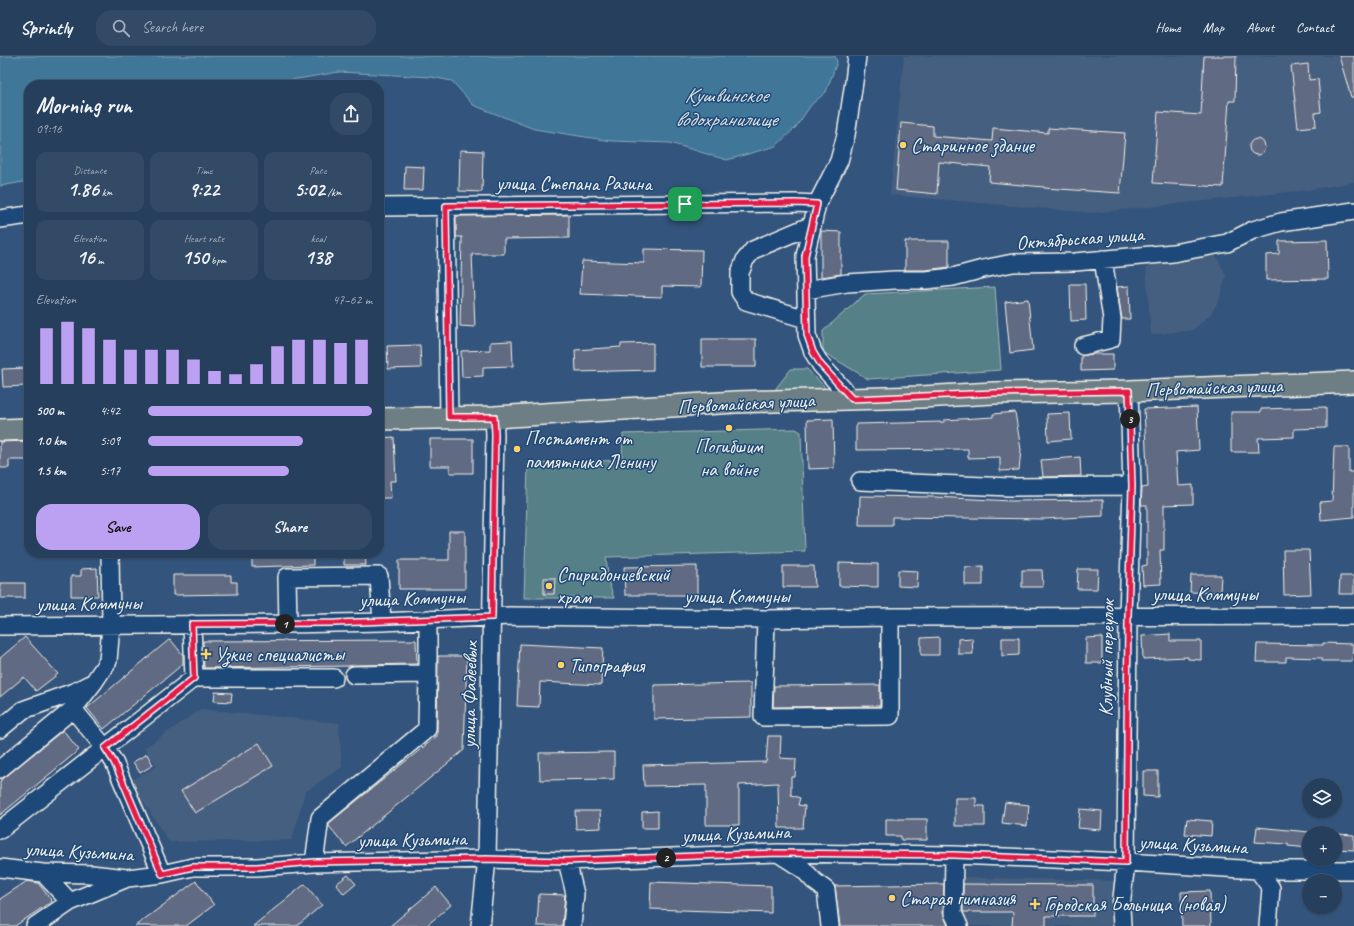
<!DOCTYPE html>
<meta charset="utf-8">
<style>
:root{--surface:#263f5d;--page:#324a66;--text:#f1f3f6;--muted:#a4afbc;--line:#425872;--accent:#bca0f2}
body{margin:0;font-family:Caveat,sans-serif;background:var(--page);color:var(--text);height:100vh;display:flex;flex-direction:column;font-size:15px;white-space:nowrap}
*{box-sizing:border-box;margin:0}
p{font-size:13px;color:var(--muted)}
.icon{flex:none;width:22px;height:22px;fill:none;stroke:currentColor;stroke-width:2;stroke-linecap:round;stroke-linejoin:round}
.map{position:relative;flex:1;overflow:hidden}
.panel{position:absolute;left:24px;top:24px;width:360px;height:478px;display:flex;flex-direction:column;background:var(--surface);border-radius:16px;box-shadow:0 1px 3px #0004,0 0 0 1px var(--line)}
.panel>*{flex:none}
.tools{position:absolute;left:1302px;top:722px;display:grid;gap:8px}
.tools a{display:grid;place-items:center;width:40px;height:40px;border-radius:50%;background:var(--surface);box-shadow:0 1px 3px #0004,0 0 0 1px var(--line);font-size:20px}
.pin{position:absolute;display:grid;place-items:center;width:34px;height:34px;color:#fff;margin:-17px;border-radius:8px;box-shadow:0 2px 6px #0006}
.km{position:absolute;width:20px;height:20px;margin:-10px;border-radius:50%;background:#222;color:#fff;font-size:11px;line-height:20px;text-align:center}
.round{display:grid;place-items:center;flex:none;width:42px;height:42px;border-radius:16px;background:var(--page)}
.summary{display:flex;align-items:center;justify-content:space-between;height:68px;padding:0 12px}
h1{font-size:22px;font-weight:700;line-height:30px}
.stats{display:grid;grid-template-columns:repeat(3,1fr);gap:6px;height:68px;padding:4px 12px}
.stats div{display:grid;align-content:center;border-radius:10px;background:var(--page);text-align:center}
.stats b{font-size:20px;font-weight:700}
.stats small{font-size:11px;font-weight:400}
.stats p{font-size:11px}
.chart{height:112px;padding:8px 12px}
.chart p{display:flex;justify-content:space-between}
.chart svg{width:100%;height:72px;margin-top:4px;stroke:var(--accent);stroke-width:6}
.button{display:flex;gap:8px;margin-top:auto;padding:8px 12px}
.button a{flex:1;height:46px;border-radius:16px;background:var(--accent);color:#111;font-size:16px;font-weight:700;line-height:46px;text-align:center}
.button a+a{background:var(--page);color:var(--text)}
ul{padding:0 12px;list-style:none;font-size:13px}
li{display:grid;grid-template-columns:64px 48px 1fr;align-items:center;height:30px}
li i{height:10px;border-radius:5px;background:var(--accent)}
header{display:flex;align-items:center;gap:24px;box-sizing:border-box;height:56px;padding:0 20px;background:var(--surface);border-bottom:1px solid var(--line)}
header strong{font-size:19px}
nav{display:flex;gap:22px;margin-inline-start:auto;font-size:14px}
.search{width:280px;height:36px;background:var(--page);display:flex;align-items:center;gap:10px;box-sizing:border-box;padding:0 14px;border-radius:16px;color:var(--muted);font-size:15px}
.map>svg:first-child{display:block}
.built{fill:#455e80}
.green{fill:#578087;stroke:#a6b8b8}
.water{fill:#3f7798;stroke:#87a8b8}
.building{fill:#616a82;stroke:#f4f1e8}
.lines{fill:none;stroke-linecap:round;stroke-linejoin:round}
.minor-casing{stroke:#f4f1e8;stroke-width:20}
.major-casing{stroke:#f4f1e8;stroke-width:24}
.minor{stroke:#1f4a7a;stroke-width:17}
.major{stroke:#6d7e84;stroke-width:21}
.route-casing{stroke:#fff;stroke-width:8}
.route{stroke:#e11d48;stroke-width:5}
.poi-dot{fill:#ffd166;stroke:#1f4a7a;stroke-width:1.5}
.labels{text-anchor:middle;stroke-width:3;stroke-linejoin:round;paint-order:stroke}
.poi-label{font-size:20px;fill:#f4f1e8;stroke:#1f4a7a;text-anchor:start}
.street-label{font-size:20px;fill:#f4f1e8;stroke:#1f4a7a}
.water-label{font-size:21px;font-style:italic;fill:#d9dfdc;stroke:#1f4a7a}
</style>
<header>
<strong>Sprintly</strong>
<div class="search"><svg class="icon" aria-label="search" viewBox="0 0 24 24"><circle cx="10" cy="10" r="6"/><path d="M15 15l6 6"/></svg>Search here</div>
<nav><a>Home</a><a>Map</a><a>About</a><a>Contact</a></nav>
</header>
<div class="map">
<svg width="1354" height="870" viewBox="0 0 1354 870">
<rect width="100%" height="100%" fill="#33547c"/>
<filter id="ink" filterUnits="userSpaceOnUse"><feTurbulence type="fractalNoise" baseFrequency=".025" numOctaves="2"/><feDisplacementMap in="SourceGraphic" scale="8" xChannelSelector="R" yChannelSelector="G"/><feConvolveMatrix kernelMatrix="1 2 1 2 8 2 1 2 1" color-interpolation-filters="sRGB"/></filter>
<g filter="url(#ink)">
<!-- built -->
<path class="built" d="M904,0H1354V126L1307,134L1093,157L890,139Z
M1215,197L1226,220L1220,242L1211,258L1193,274L1151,279L1146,211Z
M201,653L339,667L342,711L305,736L292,784L169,786L130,725L157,710L144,692Z
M949,821L1120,825L1119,870H951Z"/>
<!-- green -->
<path class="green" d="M995,231L1001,314L868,323L823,296V275L865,238Z
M791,313H807L824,330V336L776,339V332Z
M796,373L801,376L805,495L606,501L609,528L614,542H524L528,408L622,404L623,378Z"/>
<!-- water -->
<path class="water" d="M0,0H835L837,6L826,36L811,49L796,71L776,90L727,104L670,87L611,85L534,73L473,49L452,25L431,21L339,16L261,29H29V125L0,130Z"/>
<!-- building -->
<path class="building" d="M1204,0H1236L1235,45H1229L1223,131L1153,127L1158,56L1201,59Z
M1339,0H1354V41H1351Z
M1308,8L1309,24L1318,23L1321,56L1315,57L1316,70L1298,72L1291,10Z
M901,67L933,70V80L992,85L993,72L1048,77V72L1125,77L1120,137L1044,132V131L989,126L990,111L939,106L937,138L896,134Z
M1249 91a8 8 0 1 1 16 0a8 8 0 1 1-16 0Z
M460,94L483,95L482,136L459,135Z
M405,110L424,111L423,134H404Z
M569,159V182L504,183V198H472L475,271L460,270L462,181H456V160Z
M821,175L841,176V218L821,221Z
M1327,184L1328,223L1266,224V199L1279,198V185Z
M905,185H949V211L925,214H905Z
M644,193L702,194L701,231L662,230V241L580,238L582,205L644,207Z
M1070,228H1085L1086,264L1071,265Z
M1129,230L1130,263H1122L1117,231Z
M1028,243L1033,294L1010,297L1005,246Z
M702,283H756V311H702Z
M512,285L513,310L483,311V320L462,321L461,295L490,294V286Z
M653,287V314L576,316L575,294L621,291V288Z
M420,289L421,312L388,313L387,290Z
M1092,298H1113V314L1081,315V300Z
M26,312L27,330L3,331L2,313Z
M1197,351L1199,394L1176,396L1178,430L1193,429V448L1164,449V494H1160L1161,528L1143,529L1142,510L1147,509V449H1141L1142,432L1148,431L1144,353Z
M1326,351V372L1294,373V381L1258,382L1259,396H1231V356H1261V353Z
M1015,356L1021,394L1019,414L1000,415V401L968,402V393L856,394V368L944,366V364L993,361V358Z
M1070,357L1071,383L1048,385L1047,358Z
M833,363L834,412L808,413L807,364Z
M394,381L396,425H390L391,442H379V382Z
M430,383H473V417H450V410H430Z
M29,385V404H9V412H0V386Z
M1334,391H1349V416H1354V461L1321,464L1320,446L1332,445Z
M1080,401L1081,420L1043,421L1041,404Z
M860,440L935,441L1011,445L1103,444V460L1044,463L892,461V469H859Z
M449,475H465V533H399V504H449Z
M1283,494H1309L1311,538L1284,539Z
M252,497H313V509L252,511Z
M344,497H365L366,509H344Z
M839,507L878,508V531L839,530Z
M697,510V539H625L624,511Z
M783,510H814L815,531H783Z
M983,510V529H965V511Z
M97,512L98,540H71V520H81V513Z
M1078,513H1098L1097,533H1077Z
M898,514L918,515L917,531L898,530Z
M1022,514H1042L1043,531H1022Z
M173,519H231V526H237V538L173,539Z
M1191,519H1221L1220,537L1190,536Z
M1340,520H1354V538H1339Z
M544,522H555L554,538H544Z
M0,527H25V542H0Z
M1170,578V585H1201V604L1188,603V601L1143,603L1142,580Z
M25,581L58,618L36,635L24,621L0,641V602Z
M939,581V599H921V582Z
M1102,581V607H1086V582Z
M972,582L973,598H958V583Z
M1002,582H1019V599L1002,600Z
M170,583L183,599V608L104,673L87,652Z
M416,584L417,608L354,609L349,610L204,612L203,585Z
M1323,587L1353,588L1352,605H1322V602L1286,601V606H1256L1257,588L1323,589Z
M520,588L603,592L601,629L540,626L539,651L517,650Z
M438,600H467L464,694L346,791L329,770V767L437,680Z
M751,627V661L654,663V629Z
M880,629V650L773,651L774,630Z
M215,636L232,637L231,646L214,645Z
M63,674L79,694L0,759V725Z
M768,680H781L780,702L796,703L795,721H791V739L800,742L798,749L805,750L803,772H779L778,727L739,729V769H706V729L644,730L643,709L766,706Z
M259,687L273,710L195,757L181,735Z
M614,696V723L540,724L539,697Z
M147,698L153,709L140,717L133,706Z
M1143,715H1158V741L1143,740Z
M955,742H976V750H985V770H955Z
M1005,746L1029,749L1027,770L1002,767Z
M1080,753L1102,755L1101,774L1078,772Z
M575,755H600L601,772L576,773Z
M658,755V772H642V756Z
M886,763H927V784H901V780H886Z
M1187,763L1212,765L1211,780L1185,778Z
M1257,771L1309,776V792L1288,790V788L1255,786Z
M1337,778L1354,779V794L1336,793Z
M348,819L356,828L344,838L336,828Z
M27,825L38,827L52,845L15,870H0V843Z
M196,825L214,849L186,870H135Z
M651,826L771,830V857L650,853Z
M305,828L322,849L297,870H253Z
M944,828L943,857L948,870H840L835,830Z
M963,828L1093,829V860H1046V870H1012L1013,856H963Z
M436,831L451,849L426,870H390Z
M1210,835L1211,870H1182L1181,836Z
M539,838L565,839L562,870H537Z"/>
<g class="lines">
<defs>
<path id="minor" d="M446,150L449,361
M379,151L795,147L817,148
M0,163L29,159
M806,234L847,227L895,224H926L953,221L983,213L1013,207L1075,206L1173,197L1227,187L1253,174L1281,166L1354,155
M806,263L746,245L740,236V217L745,204L753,194L812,169
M1083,290L1111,283L1112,263L1103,203
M852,343L821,309L813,296L807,279L805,200L817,148L839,105L846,79L854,26L857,0
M860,425L1011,431L1132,430
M110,497L111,569L108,605L94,626L73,653L105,692L114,706L162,818
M766,563L763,661L890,660V561
M288,568L287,521L379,520L382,566
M0,570L288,568L382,566L510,560L766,563L890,561L1354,560
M354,619L428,618
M194,622H334
M0,673L23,654L74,636L90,628
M0,713L73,653
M0,774L194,622L192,568
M778,797L803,813L814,825L826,834L830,870
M954,799L953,857L959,870
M567,805L575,838L572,870
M314,807L320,762L427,673L428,618V563
M0,812L43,817L91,818L127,822L162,818L193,811H257L314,807L487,803L567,805L778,797L954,799L1126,806L1258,814H1354
M1258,814L1271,832L1268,870
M43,817L70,846
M35,870L70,846L125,823
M480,870L487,803L495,378L494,361
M1122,870L1121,851L1126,806L1128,560L1132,430L1129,335"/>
<path id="major" d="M379,363L494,361L736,346L921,341L994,337L1129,335L1354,326
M0,374L29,373"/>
</defs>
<!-- minor casing -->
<use href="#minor" class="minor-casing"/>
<!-- major casing -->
<use href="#major" class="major-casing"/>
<!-- minor -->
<use href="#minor" class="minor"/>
<!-- major -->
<use href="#major" class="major"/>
</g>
</g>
<g class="lines" filter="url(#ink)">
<defs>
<path id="route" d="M795,147L817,148L805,200L807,279L813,296L821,309L852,343L994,337L1129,335L1132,430L1128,560L1126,806L954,799L778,797L567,805L487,803L314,806L257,811H193L162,818L123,726L114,706L105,692L194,622L192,568L335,567L492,561L495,378L494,361H449L446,150Z"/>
</defs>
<!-- route casing -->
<use href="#route" class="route-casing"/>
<!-- route -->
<use href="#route" class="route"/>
</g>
<!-- markers -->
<g class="poi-dot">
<circle cx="903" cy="89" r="4"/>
<circle cx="729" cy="372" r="4"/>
<circle cx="517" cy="393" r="4"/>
<circle cx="549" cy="530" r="4"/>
<path d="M204 592h4v4h4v4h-4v4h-4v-4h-4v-4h4z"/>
<circle cx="561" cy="609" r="4"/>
<circle cx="892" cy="842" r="4"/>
<path d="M1033 842h4v4h4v4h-4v4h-4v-4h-4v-4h4z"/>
</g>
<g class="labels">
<!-- poi labels -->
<g class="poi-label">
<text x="911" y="96">Старинное здание</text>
<text x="525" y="389">Постамент от<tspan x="525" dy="23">памятника Ленину</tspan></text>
<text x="729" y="397" text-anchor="middle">Погибшим<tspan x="729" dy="23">на войне</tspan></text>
<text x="557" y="525">Спиридониевский<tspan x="557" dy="23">храм</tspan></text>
<text x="215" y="605">Узкие специалисты</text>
<text x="569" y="616">Типография</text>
<text x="900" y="849">Старая гимназия</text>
<text x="1044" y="855">Городская Больница (новая)</text>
</g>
<!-- street labels -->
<g class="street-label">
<text x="574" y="134">улица Степана Разина</text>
<text transform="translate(1080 182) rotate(-4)" y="7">Октябрьская улица</text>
<text transform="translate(1214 331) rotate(-2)" y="7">Первомайская улица</text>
<text transform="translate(746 347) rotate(-3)" y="7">Первомайская улица</text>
<text x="1205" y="545">улица Коммуны</text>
<text x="737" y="547">улица Коммуны</text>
<text transform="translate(412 542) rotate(-2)" y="7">улица Коммуны</text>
<text transform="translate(89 547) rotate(-1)" y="7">улица Коммуны</text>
<text transform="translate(1106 602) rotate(-89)" y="7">Клубный переулок</text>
<text transform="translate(469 639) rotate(-89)" y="7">улица Фадеевых</text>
<text transform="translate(736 777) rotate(-2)" y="7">улица Кузьмина</text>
<text transform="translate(412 783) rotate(-1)" y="7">улица Кузьмина</text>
<text transform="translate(1193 788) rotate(3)" y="7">улица Кузьмина</text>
<text transform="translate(79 795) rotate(3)" y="7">улица Кузьмина</text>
</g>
<!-- water labels -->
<g class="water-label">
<text x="726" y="46">Кушвинское<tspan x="726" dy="24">водохранилище</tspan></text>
</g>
</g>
</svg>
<div class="tools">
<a><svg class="icon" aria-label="layers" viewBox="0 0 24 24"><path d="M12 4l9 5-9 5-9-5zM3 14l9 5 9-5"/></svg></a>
<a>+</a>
<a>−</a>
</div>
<div class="pin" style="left:685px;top:148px;background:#1e9e55"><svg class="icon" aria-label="arrive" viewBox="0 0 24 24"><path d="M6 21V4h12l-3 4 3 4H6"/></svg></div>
<b class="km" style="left:285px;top:568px">1</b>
<b class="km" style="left:666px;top:802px">2</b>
<b class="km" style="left:1130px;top:363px">3</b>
<section class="panel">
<div class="summary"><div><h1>Morning run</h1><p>09:16</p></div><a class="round"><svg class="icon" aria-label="share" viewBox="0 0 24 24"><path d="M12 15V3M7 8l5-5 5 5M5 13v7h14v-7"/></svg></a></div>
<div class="stats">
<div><p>Distance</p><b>1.86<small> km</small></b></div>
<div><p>Time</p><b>9:22</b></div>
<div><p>Pace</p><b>5:02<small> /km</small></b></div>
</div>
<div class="stats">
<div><p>Elevation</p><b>16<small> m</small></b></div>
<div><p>Heart rate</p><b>150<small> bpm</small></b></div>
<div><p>kcal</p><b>138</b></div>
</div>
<div class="chart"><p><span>Elevation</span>47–62 m</p>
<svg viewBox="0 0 160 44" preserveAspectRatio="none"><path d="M5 44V10M15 44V6M25 44V10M35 44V17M45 44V23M55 44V23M65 44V23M75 44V29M85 44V36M95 44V38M105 44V32M115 44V21M125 44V17M135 44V17M145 44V19M155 44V17"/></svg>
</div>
<ul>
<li><b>500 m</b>4:42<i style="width:100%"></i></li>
<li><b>1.0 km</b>5:09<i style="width:69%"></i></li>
<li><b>1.5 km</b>5:17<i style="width:63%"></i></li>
</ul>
<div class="button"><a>Save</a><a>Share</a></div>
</section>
</div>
